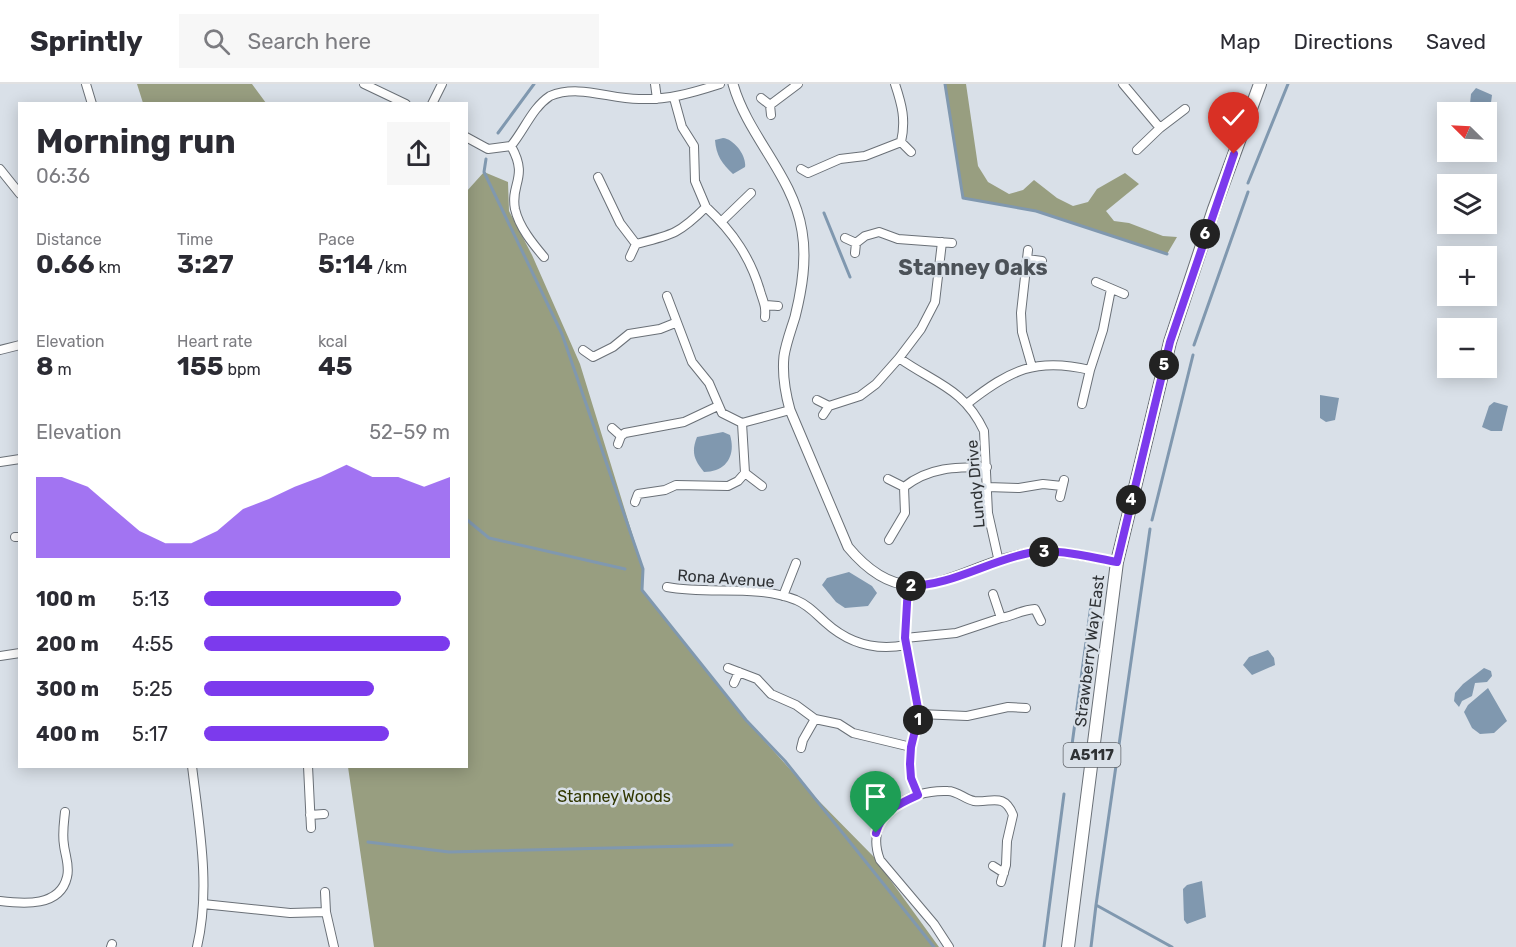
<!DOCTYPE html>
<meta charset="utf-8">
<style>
:root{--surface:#fff;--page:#f7f7f7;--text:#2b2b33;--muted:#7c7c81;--line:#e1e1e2;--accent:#7c3aed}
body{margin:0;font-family:Rubik,sans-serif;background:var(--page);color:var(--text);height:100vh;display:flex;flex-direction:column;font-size:22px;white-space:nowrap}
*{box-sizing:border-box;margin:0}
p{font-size:20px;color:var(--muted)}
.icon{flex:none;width:33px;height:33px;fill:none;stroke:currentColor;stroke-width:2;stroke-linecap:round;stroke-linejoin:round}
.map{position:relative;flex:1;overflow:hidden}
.panel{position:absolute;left:18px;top:18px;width:450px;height:666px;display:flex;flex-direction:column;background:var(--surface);border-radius:0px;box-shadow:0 3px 15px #0003}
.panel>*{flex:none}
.needle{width:39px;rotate:294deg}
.controls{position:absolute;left:1437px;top:18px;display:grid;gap:12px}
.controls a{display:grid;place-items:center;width:60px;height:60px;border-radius:0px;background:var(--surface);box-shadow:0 3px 15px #0003;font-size:30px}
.pin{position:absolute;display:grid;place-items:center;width:51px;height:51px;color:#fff;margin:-62px -26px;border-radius:50% 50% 50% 0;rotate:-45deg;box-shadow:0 0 6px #0007}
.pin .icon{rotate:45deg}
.km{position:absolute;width:30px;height:30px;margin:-15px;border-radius:50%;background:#222;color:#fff;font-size:16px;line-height:30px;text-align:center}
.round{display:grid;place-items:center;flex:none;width:63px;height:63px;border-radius:0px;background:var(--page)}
.head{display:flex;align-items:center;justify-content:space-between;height:102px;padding:0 18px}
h1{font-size:33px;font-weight:700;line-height:45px}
.figures{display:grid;grid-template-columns:repeat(3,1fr);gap:9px;height:102px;padding:6px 18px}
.figures div{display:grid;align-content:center}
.figures b{font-size:26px;font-weight:700}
.figures small{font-size:16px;font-weight:400}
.figures p{font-size:16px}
.chart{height:168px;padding:12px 18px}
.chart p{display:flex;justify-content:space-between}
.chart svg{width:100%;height:108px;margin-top:6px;fill:var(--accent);opacity:.7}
ul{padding:0 18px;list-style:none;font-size:20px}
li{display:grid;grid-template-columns:96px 72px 1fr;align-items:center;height:45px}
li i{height:15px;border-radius:8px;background:var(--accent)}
header{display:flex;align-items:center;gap:36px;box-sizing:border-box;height:84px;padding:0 30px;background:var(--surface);border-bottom:2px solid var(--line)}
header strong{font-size:28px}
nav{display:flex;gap:33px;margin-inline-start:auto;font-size:21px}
.search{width:420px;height:54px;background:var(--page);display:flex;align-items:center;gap:15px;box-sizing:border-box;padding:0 21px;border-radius:0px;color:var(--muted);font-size:22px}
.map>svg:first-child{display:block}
.forest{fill:#989e80}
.water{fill:#8098af}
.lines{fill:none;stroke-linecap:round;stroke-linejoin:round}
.stream{stroke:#8098af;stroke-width:3}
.minor-casing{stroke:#6a7077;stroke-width:10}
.tertiary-casing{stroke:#6a7077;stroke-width:11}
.primary-casing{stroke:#6a7077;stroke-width:14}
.minor{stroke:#fff;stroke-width:8}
.tertiary{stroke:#fff;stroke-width:9}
.primary{stroke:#fff;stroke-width:12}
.route-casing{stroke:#fff;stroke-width:12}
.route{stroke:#7c3aed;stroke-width:8}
.labels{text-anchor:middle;stroke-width:5;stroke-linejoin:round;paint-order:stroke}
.shield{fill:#d9e0e8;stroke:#62666b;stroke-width:1.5}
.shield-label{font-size:15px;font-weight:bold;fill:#2f3235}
.street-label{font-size:16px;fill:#2f3235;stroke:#d9e0e8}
.park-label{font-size:16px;fill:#313701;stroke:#d9e0e8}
.district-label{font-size:22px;font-weight:bold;fill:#4c5258;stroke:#d9e0e8}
</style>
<header>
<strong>Sprintly</strong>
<div class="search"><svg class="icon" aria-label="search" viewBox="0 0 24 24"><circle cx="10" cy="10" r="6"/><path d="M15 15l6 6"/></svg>Search here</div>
<nav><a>Map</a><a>Directions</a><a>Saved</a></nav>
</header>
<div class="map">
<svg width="1516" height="863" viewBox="0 0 1516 863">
<rect width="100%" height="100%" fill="#d9e0e8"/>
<!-- forest -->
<path class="forest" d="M137,0H252L266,19H143Z
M945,0H966L978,82L988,98L1009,110L1023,106L1034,96L1057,114L1073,122L1088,118L1097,105L1125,89L1139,100L1106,127L1114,137L1129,139L1163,152L1177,153L1167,170L1036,127L963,114Z
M484,88L508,98L509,127L532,171L580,280L643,485L642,506L746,636L814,712L873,772L939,863H374L348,683L466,682V108Z"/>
<!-- water -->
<path class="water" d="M1476,4L1492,11L1490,26L1470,20L1471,10Z
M723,54C734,55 747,72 745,83L733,90C722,80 716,71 715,56Z
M1320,311L1339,314L1335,336L1326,338L1320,334Z
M1494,318L1508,322L1502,347H1491L1482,343L1489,322Z
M723,348L730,351C736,371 727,388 704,388C694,376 691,368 697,353Z
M849,488L872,502L877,509L868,522L845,524L836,518L822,501L827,494Z
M1268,566L1274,574L1275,581L1252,591L1243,581L1249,573Z
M1484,584L1491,587L1492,592L1487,598L1475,599L1472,612L1462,617L1459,623L1454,617L1455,609L1463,600Z
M1488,604L1507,637L1494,649L1480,650L1472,644L1464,628L1468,621Z
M1202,797L1206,833L1187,840L1184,836L1183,805L1187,801Z"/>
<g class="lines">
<!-- stream -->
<path class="stream" d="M945,0L963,114L1036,127L1167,170
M498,49L534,0
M486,75L484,88L562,250L643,485L642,506L746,636L785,677L934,863
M1248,99L1288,0
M824,129L850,193
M1194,261L1248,108
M466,435L489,454L625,485
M1152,436L1193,271
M1071,668L1092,514
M368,758L449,768L732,761
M1096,821L1150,445
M1044,863L1064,710
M1091,863L1096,821L1172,863"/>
<defs>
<path id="minor" d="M86,0L92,20
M364,0L406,20
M655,0L657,15
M1123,0L1160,44L1185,25
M761,14L770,21L798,0
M432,20L442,0
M770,21L771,31
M466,53L488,65L511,62C525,45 532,24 550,12C579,0 609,15 639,15C668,16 692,9 720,0
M901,58L911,68
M511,62C529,94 510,99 515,125C519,143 533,160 544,173
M1137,66L1160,44
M0,85L20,110
M801,85L808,89L840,75L865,72L901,58C906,36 902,21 895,0
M598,93L620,139L636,160
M706,123C733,148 751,174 761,210C764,219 766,223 765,233
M722,137L751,109
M845,154L856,159
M942,158L935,218L921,245L899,274C934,299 964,304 984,347L988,429L999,478
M1028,166L1021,229L1022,248L1032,283
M855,169L856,159L865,152L879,148L898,155L952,159
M630,173L636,160C672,151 679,150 706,123L695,97L694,62L682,43L674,14
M1027,175L1042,177
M1096,198L1124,210
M667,212L692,278L709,299L722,329L742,339L790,326
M766,221L778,222
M0,266L20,261
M583,266L593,273L613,263L629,250L660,245L675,239
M1090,286L1103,246L1111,205
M817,316L829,322
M968,319C1010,286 1036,273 1090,286L1082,320
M823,331L829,322L860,312L876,300L899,274
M742,339L745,389L762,402
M612,344L621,352
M618,360L621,352L625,349L684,338L718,322
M0,378L20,375
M888,395L904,403C929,383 956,383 987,383
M987,403L1019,404L1043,400L1062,402
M1060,413L1064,396
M635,418L638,410L665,406L676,401L728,402L738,397L745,389
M15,453H20
M889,456L905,429L904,403
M908,502L905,554L919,630L911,663L910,680L911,694L918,711
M667,503C709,511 755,500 796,516C808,521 815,529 825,538C848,559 876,567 906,561
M783,512L796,479
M1001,534C1013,532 1021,526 1035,525L1041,537
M905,554L956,549L1001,534L993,510
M0,572L20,569
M728,584L757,595L771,610L796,621L815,635
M734,599L739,588
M919,630L967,632L1008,623L1026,624
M801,664L803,656L815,635L839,640L853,649L911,663
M192,682C199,741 211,804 197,863
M308,682L311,744
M310,731L324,730
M993,782L1004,789
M0,817C24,820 60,823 67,793C70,782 65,771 64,761C62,750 64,738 65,728
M203,820L290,829L326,828L325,808
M326,828L334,863
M111,863L112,860
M949,863L934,840L880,776C863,732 908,705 948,707C957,707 965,715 974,717C991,719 1004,708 1013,731L1007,757L1006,781L1001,798"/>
<path id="tertiary" d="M733,0C748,53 793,91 802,147C807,176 802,205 795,233C791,246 786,259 784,272C782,291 785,308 790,326L848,463C912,540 957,479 1031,469C1059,465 1089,473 1117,478"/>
<path id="primary" d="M1068,863L1117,478L1170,258L1214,125L1260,0"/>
</defs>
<!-- minor casing -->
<use href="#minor" class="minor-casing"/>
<!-- tertiary casing -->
<use href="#tertiary" class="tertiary-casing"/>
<!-- primary casing -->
<use href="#primary" class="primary-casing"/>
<!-- minor -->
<use href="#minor" class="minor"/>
<!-- tertiary -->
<use href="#tertiary" class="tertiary"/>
<!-- primary -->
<use href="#primary" class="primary"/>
</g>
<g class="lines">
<defs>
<path id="route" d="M876,749C882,727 898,720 918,711L911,694L910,680L911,663L919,630L905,554L908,502C951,502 988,477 1029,469C1057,464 1089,473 1117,478L1170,258L1234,70"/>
</defs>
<!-- route casing -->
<use href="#route" class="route-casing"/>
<!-- route -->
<use href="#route" class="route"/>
</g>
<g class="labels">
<!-- shield labels -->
<rect class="shield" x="1063.5" y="659" width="57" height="24" rx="4.5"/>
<g class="shield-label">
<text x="1092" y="676">A5117</text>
</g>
<!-- street labels -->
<g class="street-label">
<text transform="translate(975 400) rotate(-95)" y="6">Lundy Drive</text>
<text transform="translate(726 494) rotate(4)" y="6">Rona Avenue</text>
<text transform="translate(1089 567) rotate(-83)" y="6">Strawberry Way East</text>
</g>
<!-- park labels -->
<g class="park-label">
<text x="614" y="718">Stanney Woods</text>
</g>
<!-- district labels -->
<g class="district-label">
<text x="973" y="191">Stanney Oaks</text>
</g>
</g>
</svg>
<div class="controls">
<a><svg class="needle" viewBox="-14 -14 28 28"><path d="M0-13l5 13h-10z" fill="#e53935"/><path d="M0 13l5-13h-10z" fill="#7c7c81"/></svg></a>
<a><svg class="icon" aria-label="layers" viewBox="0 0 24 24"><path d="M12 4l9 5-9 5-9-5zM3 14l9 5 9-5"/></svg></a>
<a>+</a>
<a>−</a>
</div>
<div class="pin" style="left:876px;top:749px;background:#1e9e55"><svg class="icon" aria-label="arrive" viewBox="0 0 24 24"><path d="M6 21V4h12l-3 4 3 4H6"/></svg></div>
<div class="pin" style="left:1234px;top:70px;background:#d93025"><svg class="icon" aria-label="check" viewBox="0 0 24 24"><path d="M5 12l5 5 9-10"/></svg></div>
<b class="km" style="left:918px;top:636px">1</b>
<b class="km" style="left:911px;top:502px">2</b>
<b class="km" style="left:1044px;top:468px">3</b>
<b class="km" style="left:1131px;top:416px">4</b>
<b class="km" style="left:1164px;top:281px">5</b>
<b class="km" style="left:1205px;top:150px">6</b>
<section class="panel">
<div class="head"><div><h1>Morning run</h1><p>06:36</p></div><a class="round"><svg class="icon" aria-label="share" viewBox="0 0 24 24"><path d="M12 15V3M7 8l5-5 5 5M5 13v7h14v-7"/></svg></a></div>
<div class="figures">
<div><p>Distance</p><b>0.66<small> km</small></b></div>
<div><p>Time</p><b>3:27</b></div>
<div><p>Pace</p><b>5:14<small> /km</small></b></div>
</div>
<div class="figures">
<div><p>Elevation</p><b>8<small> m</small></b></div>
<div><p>Heart rate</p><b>155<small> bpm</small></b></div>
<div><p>kcal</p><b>45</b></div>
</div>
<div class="chart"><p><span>Elevation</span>52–59 m</p>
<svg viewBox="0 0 160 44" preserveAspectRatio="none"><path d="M0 44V11L10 11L20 15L30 24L40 33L50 38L60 38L70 33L80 24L90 20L100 15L110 11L120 6L130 11L140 11L150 15L160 11V44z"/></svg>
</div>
<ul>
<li><b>100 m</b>5:13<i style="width:80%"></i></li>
<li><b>200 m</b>4:55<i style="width:100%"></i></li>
<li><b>300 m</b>5:25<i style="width:69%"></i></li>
<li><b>400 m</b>5:17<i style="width:75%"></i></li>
</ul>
</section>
</div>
